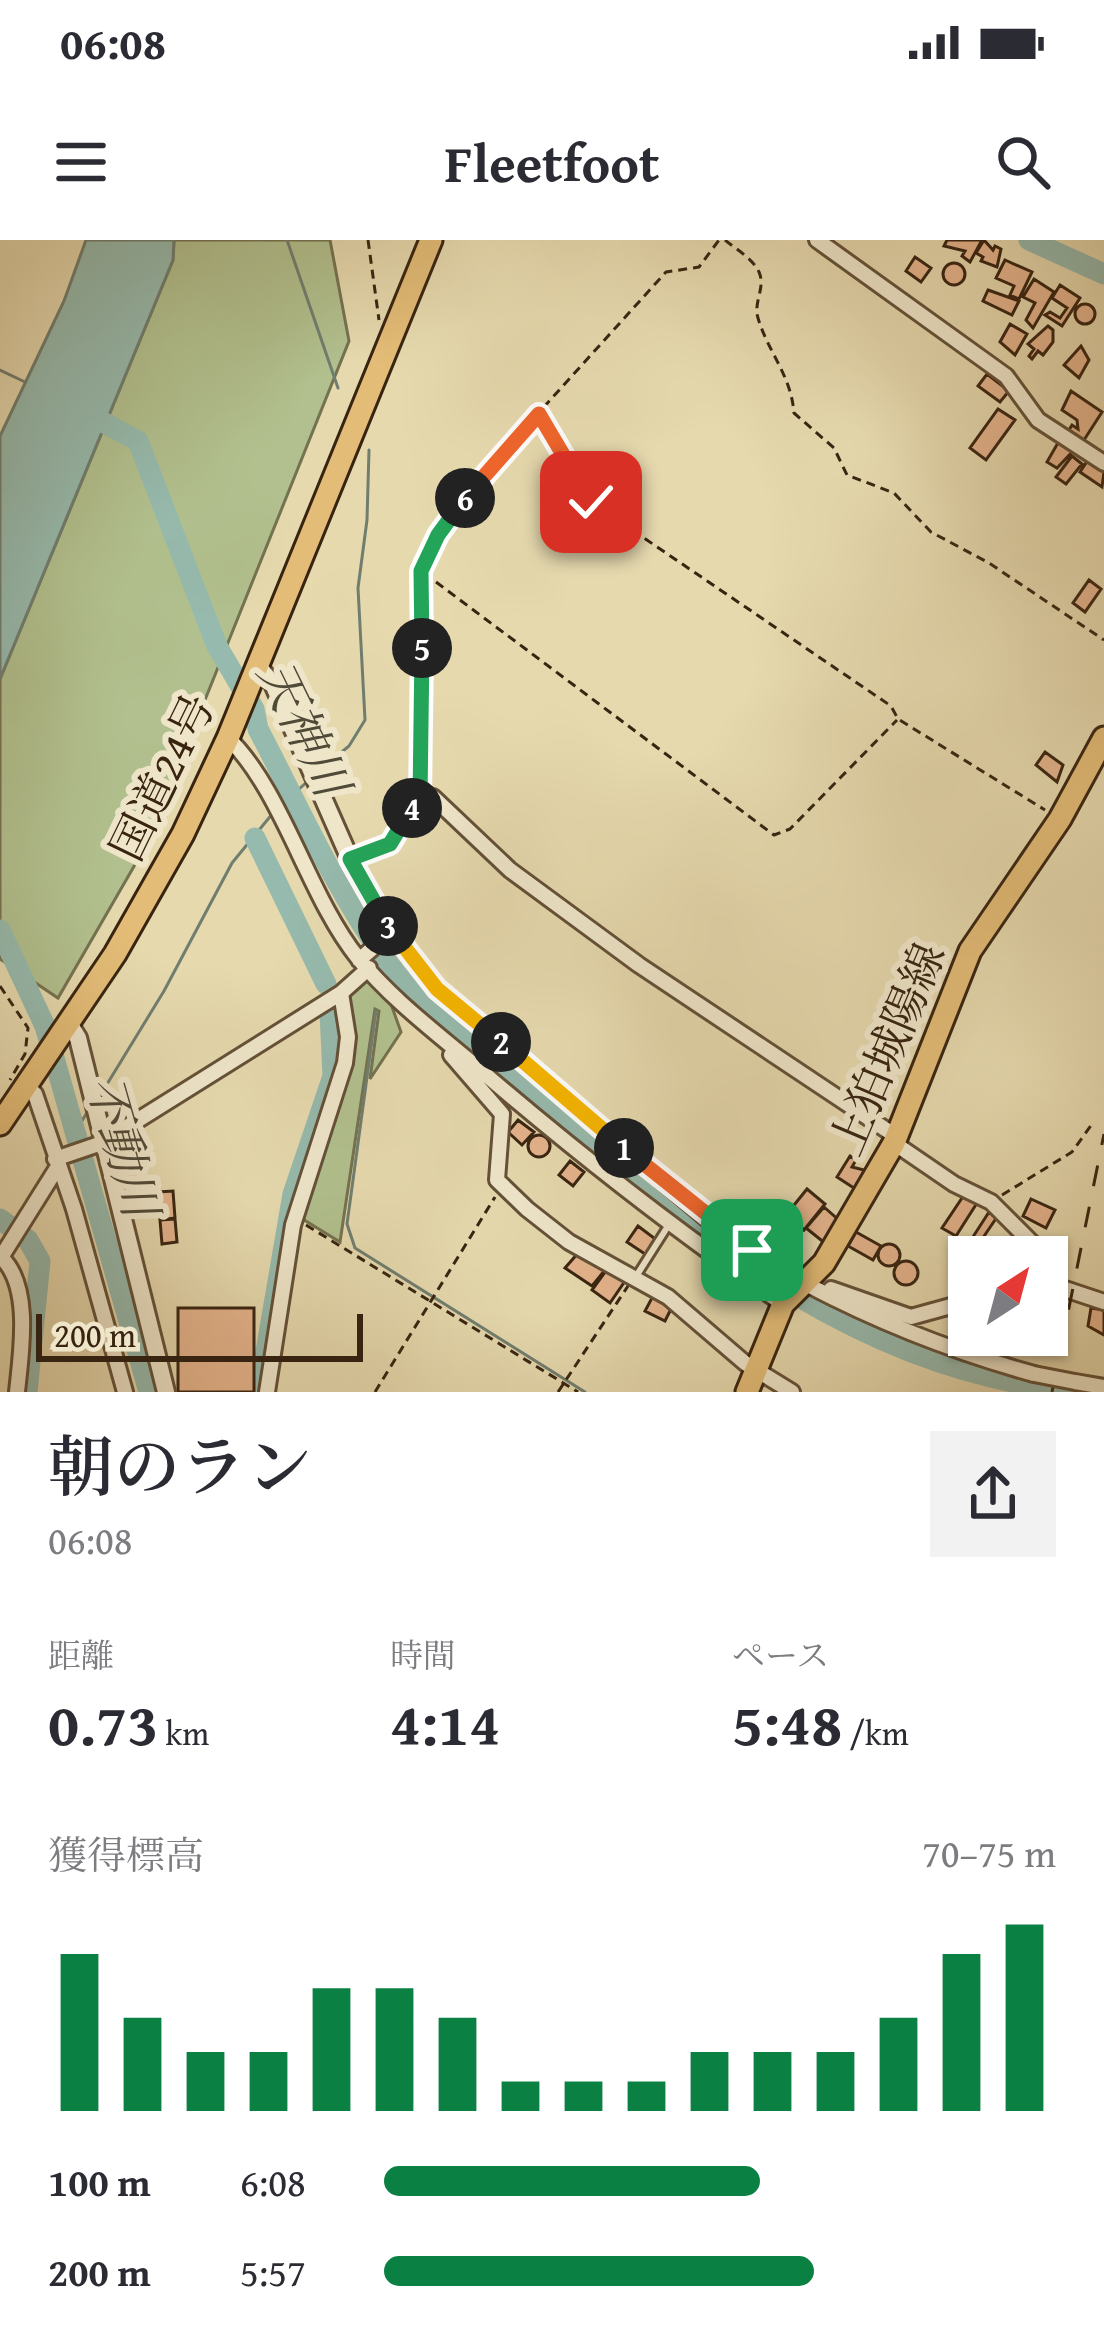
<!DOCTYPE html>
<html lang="ja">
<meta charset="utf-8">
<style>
:root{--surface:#fff;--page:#f2f2f3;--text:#2b2b33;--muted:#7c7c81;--accent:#0b8043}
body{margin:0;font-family:"Gentium Book Plus","Noto Serif JP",serif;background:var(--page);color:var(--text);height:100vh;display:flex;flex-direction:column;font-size:45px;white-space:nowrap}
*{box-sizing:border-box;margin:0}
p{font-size:39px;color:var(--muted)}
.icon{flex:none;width:66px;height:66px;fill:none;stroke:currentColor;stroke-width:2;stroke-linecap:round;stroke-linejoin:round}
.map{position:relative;height:1152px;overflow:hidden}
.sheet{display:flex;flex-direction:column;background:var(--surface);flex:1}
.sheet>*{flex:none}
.needle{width:78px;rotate:36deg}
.fabs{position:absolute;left:948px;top:996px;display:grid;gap:24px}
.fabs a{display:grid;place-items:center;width:120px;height:120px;border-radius:0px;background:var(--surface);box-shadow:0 3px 9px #0004;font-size:60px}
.scale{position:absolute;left:36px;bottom:30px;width:327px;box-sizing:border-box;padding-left:12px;border:6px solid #382411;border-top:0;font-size:33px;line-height:42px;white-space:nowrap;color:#382411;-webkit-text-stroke:9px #efe6ca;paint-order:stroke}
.pin{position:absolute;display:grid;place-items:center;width:102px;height:102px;color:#fff;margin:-51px;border-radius:24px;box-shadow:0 6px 18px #0006}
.km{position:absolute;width:60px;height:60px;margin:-30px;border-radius:50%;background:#222;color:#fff;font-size:33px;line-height:60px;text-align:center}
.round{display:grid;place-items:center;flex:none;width:126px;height:126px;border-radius:0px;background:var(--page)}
.overview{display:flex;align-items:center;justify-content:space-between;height:204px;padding:0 48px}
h1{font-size:66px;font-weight:600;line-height:90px}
.figures{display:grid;grid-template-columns:repeat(3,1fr);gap:18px;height:204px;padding:12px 48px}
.figures div{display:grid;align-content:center}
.figures b{font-size:60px;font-weight:600}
.figures small{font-size:33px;font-weight:400}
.figures p{font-size:33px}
.chart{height:336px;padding:24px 48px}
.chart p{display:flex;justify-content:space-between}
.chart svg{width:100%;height:216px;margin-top:12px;stroke:var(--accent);stroke-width:6}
ul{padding:0 48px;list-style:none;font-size:39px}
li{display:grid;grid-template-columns:192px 144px 1fr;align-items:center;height:90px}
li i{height:30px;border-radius:15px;background:var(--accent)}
.status{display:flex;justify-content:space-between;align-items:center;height:84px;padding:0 60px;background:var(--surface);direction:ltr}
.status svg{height:33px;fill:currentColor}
header{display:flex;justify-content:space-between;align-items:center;height:156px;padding:0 48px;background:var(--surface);font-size:54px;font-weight:600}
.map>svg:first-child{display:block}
.green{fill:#b1c08e;stroke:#747250;stroke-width:3}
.water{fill:#96baad;stroke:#707e6f;stroke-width:3}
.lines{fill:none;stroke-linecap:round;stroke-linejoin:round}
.stream{stroke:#707e6f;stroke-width:3}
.river{stroke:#96baad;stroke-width:21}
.building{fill:#e5b48d;stroke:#382411;stroke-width:3}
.service-casing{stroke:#645138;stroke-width:12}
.minor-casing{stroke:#645138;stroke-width:20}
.tertiary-casing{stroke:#645138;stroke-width:22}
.primary-casing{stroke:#382411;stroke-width:27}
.trunk-casing{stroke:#382411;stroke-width:27}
.path{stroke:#382411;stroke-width:3;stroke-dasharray:9 6;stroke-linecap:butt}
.service{stroke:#efe6ca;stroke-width:6}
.minor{stroke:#efe6ca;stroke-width:14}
.tertiary{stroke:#efe6ca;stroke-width:16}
.primary{stroke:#e3bc77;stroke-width:21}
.trunk{stroke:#e3bc77;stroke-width:21}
.rail{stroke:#382411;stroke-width:3;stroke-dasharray:21 21;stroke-linecap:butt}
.minor-bridge-casing{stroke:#645138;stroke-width:20;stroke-linecap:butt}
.minor-bridge{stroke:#efe6ca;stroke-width:14}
.split-1-casing{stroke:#fff;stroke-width:24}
.split-2-casing{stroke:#fff;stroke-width:24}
.split-3-casing{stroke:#fff;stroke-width:24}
.split-4-casing{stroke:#fff;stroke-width:24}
.split-5-casing{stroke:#fff;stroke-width:24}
.split-6-casing{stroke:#fff;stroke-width:24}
.split-7-casing{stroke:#fff;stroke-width:24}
.split-8-casing{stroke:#fff;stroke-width:24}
.split-1{stroke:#f0652b;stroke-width:15}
.split-2{stroke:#f5b400;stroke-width:15}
.split-3{stroke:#f5b400;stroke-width:15}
.split-4{stroke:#22a559;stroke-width:15}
.split-5{stroke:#22a559;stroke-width:15}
.split-6{stroke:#22a559;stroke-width:15}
.split-7{stroke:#f0652b;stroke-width:15}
.split-8{stroke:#f5b400;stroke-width:15}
.labels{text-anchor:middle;stroke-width:12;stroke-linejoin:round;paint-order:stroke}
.street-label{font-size:45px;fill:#382411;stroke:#efe6ca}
.water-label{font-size:48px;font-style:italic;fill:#504a38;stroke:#efe6ca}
</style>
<div class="status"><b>06:08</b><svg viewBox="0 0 49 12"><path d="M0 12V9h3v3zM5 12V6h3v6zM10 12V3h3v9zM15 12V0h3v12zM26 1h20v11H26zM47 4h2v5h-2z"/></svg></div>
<header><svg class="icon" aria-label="menu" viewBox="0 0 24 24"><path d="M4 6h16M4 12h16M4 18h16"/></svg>Fleetfoot<svg class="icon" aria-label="search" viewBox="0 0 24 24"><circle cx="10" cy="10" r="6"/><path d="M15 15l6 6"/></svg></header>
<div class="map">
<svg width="1104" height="1152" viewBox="0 0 1104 1152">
<rect width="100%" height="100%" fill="#e6d9ae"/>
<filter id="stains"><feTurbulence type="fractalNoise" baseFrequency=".00167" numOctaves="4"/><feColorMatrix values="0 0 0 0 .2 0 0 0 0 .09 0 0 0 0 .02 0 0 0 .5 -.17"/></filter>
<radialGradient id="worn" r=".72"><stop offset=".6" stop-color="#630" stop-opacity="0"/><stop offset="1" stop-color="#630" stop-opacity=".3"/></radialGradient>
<!-- green -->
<path class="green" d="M174,0H330L349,101L148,602L58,758L0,719V439L173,20Z
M367,738L387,753L401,792L370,839L379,771L375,769L340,1002L301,978L349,834L353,805L349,754Z"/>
<!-- water -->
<path class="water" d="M86,0H174L173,20L0,439V196L64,61Z"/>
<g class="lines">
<!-- stream -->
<path class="stream" d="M287,0L338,148
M0,130L25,142
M320,530L349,506L365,480L358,348L367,280L369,210
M280,566L308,541
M387,721L388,727
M376,771L347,984L355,1008L585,1152
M101,854L164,751L232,623L273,573
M75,892L88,871"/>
<!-- river -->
<path class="river" d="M1029,0L1104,34
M84,172L138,201L217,406L254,469L258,489C299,567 334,647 385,719C425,774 486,817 538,860C674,974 814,1095 991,1137C1015,1143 1039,1147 1062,1152
M255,598L326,744
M0,690L45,786L149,1152
M0,979L28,1000L40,1021L27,1152
M259,1152L293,954L333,836L330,773"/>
</g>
<!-- building -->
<path class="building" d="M947,0H982L970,22L962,16L965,11L944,6Z
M984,0L993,10L995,6L1001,9L997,27L981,21L983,17L976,13Z
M915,17L931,28L921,42L906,31Z
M1005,20L1032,32L1019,59L1010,55L1014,46L996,38Z
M943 34a11 11 0 1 1 22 0a11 11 0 1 1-22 0Z
M1034,39L1054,52L1033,88L1026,80L1035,63L1023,57Z
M1060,45L1080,58L1062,86L1045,75L1050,72L1060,78L1067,68L1052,58Z
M988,50L1019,61L1012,75L983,61Z
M1075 74a10 10 0 1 1 20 0a10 10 0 1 1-20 0Z
M1010,84L1027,94L1015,115L1000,102Z
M1048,86L1053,90V102L1043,115L1038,111L1032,119L1029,116L1034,109L1028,104Z
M1081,106L1089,120L1079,138L1064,125Z
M987,134L1009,151L1000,162L978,146Z
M1071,151L1102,172L1084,200L1069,190L1072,185L1078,189L1077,180L1062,170Z
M998,169L1015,180L986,220L970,208Z
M1059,201L1074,210L1057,228L1047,222Z
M1072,216L1082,224L1066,244L1056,237Z
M1088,220L1104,232L1102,247L1080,232Z
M1089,340L1101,349L1085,372L1073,363Z
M1045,512L1063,525L1057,542L1036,525Z
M518,880L534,892L522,905L508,892Z
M528 906a11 11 0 1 1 22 0a11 11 0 1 1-22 0Z
M850,916L856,920L852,927L868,931L860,952L837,937Z
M570,921L584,932L573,946L559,935Z
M141,929L147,955L127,959L121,933Z
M807,949L825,964L804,990L786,975Z
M173,951L175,978L160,980L158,952Z
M964,955L977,963L956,996L942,988Z
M1031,959L1055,970L1046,988L1023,976Z
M824,967L841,982L826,1004L806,988Z
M989,972L997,977L976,1008L969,1003Z
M175,979L177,1002L162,1004L160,980Z
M638,986L658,1001L648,1016L627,1002Z
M856,992L881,1006L873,1020L848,1006Z
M878 1015a11 11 0 1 1 22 0a11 11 0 1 1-22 0Z
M579,1012L605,1030L592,1046L565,1028Z
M894 1033a12 12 0 1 1 24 0a12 12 0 1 1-24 0Z
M608,1028L625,1041L610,1063L592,1050Z
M653,1056L672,1067L665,1081L645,1071Z
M178,1068H254V1152H178Z
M1091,1068L1104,1070V1095L1088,1086Z"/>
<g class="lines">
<defs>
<path id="service" d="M635,1038L668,986"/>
<path id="minor" d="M817,0L1006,136L1038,180L1104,223
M228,498C283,551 308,656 358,718C392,760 438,794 479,829C577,913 676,991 783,1064
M350,619L390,604L420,558L433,557L510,630L639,725L897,897
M359,720L387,696
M451,815L502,874L497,940L527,969L569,1002L668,1057L745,1123L792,1152
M27,846L35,854L74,969L125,1152
M103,902L341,753L369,728
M894,903L954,944L991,962L1046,1017
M55,919L96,905
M1,1017C32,1046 21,1113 17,1152
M0,1019L57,928
M1047,1043L1104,1062
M806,1044C880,1083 954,1112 1034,1134
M831,1049L911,1077L969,1061
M1075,1142L1104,1147
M267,1152L293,985L345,823L348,797L341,753"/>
<path id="tertiary" d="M258,426L273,444L350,619L392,693L437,749L710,980L806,1044
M70,785L78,798L166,1152"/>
<path id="primary" d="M747,1152L783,1064L824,1023L894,903L970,711L1060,579L1104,498"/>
<path id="trunk" d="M0,884L115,714L183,594L228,498L431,0"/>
</defs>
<!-- service casing -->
<use href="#service" class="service-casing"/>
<!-- minor casing -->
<use href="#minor" class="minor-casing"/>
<!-- tertiary casing -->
<use href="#tertiary" class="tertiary-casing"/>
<!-- primary casing -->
<use href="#primary" class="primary-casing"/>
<!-- trunk casing -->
<use href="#trunk" class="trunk-casing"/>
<!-- path -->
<path class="path" d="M368,0L379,80
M725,0C736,9 753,19 759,32C766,48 753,62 758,78C768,112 791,135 794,173L834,208L847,235L894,253L931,292L989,323L1104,400
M540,176L591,262L891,466L898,479L1045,570
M424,333L774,595L790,589L897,480
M420,545V331L438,295L476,242L666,32L699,27L719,0
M0,746L28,788L25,814L10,840
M1002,955L1072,912L1092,884
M306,985L578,1152
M375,1152L495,957
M558,1152L628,1046"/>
<!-- service -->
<use href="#service" class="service"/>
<!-- minor -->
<use href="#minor" class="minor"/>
<!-- tertiary -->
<use href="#tertiary" class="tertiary"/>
<!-- primary -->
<use href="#primary" class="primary"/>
<!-- trunk -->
<use href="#trunk" class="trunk"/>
<!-- rail -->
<path class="rail" d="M1052,1152L1104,894"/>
<defs>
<path id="minor-bridge" d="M1034,1134L1075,1142"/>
</defs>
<!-- minor-bridge casing -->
<use href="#minor-bridge" class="minor-bridge-casing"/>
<!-- minor-bridge -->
<use href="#minor-bridge" class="minor-bridge"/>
</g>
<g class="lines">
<defs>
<path id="split-1" d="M624,908L752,1010"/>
<path id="split-2" d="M501,802L624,908"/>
<path id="split-3" d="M388,686L437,749L501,802"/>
<path id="split-4" d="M388,686L350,619L390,604L412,568"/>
<path id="split-5" d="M412,568L420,559L422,408"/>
<path id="split-6" d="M422,408L421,331L438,295L465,258"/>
<path id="split-7" d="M465,258L539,174L565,218"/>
<path id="split-8" d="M565,218L591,262"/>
</defs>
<!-- split-1 casing -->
<use href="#split-1" class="split-1-casing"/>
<!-- split-2 casing -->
<use href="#split-2" class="split-2-casing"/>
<!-- split-3 casing -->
<use href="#split-3" class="split-3-casing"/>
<!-- split-4 casing -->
<use href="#split-4" class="split-4-casing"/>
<!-- split-5 casing -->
<use href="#split-5" class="split-5-casing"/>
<!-- split-6 casing -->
<use href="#split-6" class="split-6-casing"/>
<!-- split-7 casing -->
<use href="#split-7" class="split-7-casing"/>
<!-- split-8 casing -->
<use href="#split-8" class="split-8-casing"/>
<!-- split-1 -->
<use href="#split-1" class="split-1"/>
<!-- split-2 -->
<use href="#split-2" class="split-2"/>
<!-- split-3 -->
<use href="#split-3" class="split-3"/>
<!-- split-4 -->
<use href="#split-4" class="split-4"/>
<!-- split-5 -->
<use href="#split-5" class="split-5"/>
<!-- split-6 -->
<use href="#split-6" class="split-6"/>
<!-- split-7 -->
<use href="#split-7" class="split-7"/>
<!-- split-8 -->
<use href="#split-8" class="split-8"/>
</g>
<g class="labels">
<!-- street labels -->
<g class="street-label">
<text transform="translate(162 537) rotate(-64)" y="16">国道24号</text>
<text transform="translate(887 809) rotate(-67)" y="16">上狛城陽線</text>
</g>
<!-- water labels -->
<g class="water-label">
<text transform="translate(304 488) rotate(64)" y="17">天神川</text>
<text transform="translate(123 906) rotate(74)" y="17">不動川</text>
</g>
</g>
<rect width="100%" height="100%" filter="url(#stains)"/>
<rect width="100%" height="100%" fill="url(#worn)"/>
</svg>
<div class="fabs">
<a><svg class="needle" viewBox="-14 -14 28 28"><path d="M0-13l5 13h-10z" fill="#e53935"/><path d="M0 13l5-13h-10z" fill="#7c7c81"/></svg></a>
</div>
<div class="scale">200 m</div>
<div class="pin" style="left:752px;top:1010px;background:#1e9e55"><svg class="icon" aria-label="arrive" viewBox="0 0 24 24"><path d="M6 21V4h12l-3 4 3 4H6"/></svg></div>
<div class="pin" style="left:591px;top:262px;background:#d93025"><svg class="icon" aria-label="check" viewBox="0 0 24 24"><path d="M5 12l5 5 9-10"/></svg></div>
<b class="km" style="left:624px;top:908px">1</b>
<b class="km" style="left:501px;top:802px">2</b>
<b class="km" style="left:388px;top:686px">3</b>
<b class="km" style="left:412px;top:568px">4</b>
<b class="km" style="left:422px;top:408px">5</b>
<b class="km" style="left:465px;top:258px">6</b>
</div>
<section class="sheet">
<div class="overview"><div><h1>朝のラン</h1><p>06:08</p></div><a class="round"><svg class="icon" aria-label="share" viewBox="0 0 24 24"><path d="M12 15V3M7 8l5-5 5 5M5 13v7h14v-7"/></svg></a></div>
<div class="figures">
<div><p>距離</p><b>0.73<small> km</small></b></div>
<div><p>時間</p><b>4:14</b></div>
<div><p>ペース</p><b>5:48<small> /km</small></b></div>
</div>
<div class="chart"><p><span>獲得標高</span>70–75 m</p>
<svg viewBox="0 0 160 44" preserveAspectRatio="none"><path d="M5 44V12M15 44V25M25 44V32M35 44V32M45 44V19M55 44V19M65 44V25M75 44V38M85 44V38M95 44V38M105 44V32M115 44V32M125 44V32M135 44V25M145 44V12M155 44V6"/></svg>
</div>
<ul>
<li><b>100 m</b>6:08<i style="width:56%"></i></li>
<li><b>200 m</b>5:57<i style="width:64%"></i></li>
</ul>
</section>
